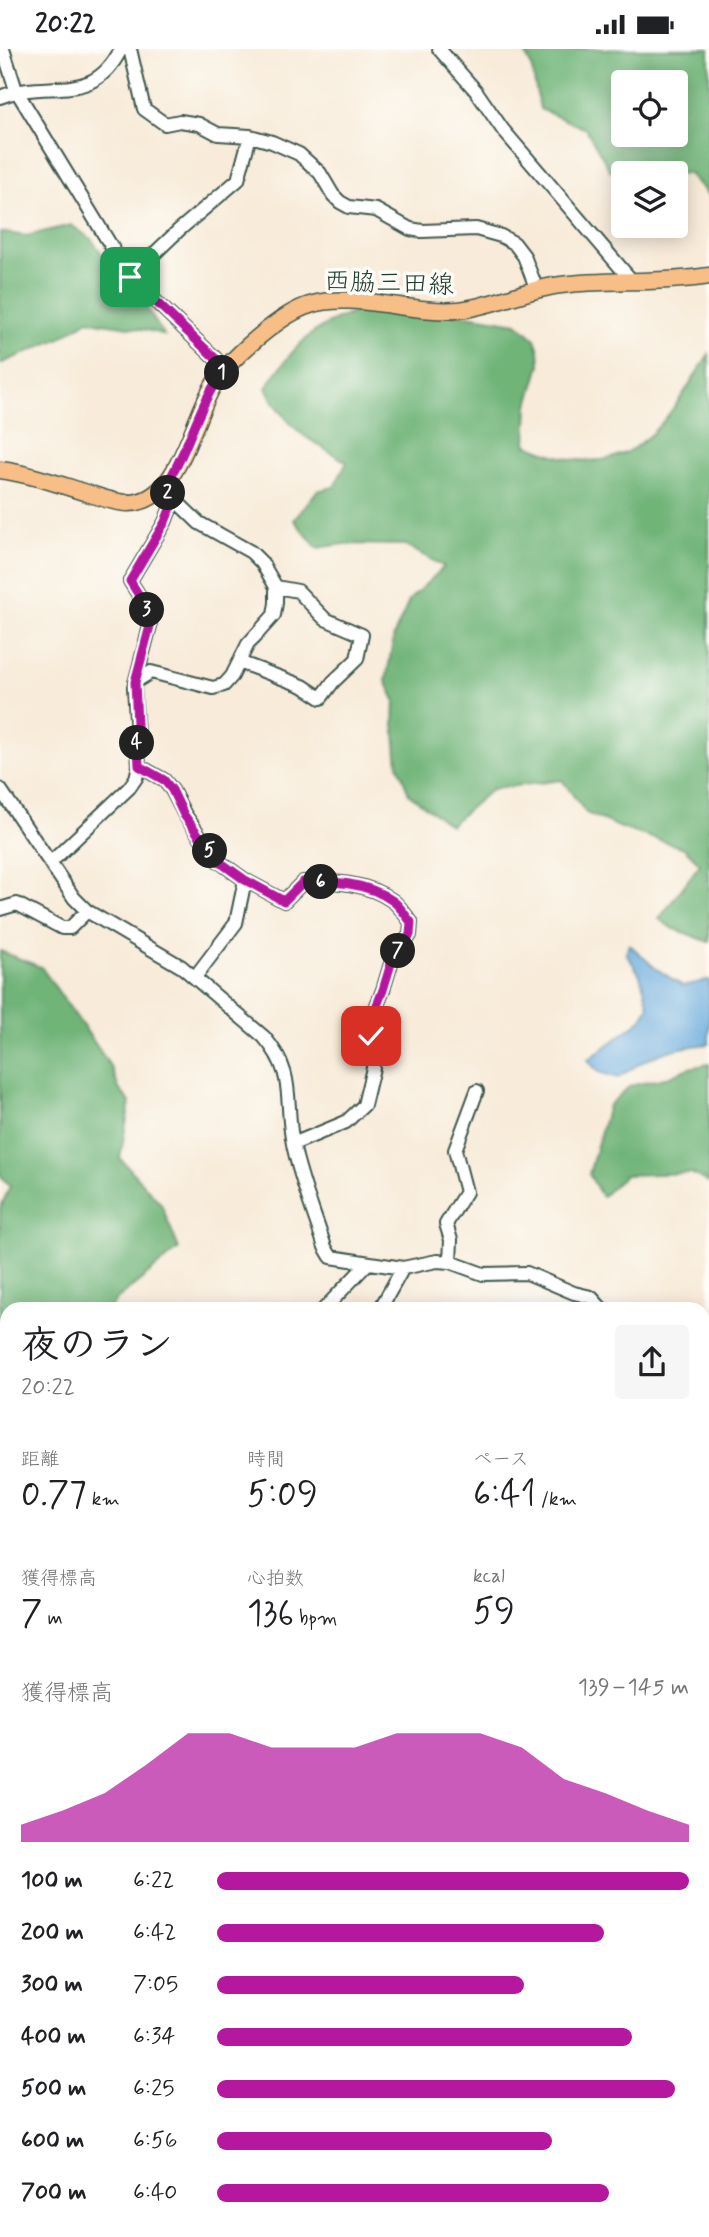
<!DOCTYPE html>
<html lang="ja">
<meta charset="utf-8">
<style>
:root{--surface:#fff;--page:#f6f6f6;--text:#202124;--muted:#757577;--accent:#b5179e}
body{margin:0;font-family:Mynerve,"Klee One",sans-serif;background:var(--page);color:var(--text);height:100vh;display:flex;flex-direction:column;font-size:26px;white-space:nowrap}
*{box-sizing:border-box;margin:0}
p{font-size:23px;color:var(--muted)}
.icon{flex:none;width:38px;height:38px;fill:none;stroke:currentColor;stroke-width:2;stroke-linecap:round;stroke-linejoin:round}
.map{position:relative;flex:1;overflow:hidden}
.details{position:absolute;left:0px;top:1253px;width:710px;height:936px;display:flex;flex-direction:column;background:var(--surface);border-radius:21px 21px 0 0;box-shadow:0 4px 18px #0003}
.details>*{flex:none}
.controls{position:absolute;left:611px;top:21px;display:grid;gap:14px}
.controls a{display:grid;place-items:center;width:77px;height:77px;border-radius:7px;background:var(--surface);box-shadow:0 4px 18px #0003;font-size:35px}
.pin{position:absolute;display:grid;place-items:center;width:60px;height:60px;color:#fff;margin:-30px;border-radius:14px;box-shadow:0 4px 10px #0006}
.km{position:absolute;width:35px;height:35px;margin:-18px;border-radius:50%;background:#222;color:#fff;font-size:19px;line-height:35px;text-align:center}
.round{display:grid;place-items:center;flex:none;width:74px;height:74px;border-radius:7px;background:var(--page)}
.headline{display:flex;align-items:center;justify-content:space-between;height:119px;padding:0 21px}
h1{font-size:38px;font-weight:600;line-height:52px}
.metrics{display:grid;grid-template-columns:repeat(3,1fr);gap:10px;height:119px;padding:7px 21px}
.metrics div{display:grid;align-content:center}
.metrics b{font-size:35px;font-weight:600}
.metrics small{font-size:19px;font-weight:400}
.metrics p{font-size:19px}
.chart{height:196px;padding:14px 21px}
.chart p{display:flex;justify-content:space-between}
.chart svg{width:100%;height:126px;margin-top:7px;fill:var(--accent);opacity:.7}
ul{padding:0 21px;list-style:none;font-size:23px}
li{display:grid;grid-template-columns:112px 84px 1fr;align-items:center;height:52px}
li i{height:18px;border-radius:9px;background:var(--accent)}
.status{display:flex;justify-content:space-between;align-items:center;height:49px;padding:0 35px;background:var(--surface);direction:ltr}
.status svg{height:19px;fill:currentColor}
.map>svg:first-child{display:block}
.forest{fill:#70b478;stroke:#487856;stroke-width:2;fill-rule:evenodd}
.water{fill:#69aadd;stroke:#447488;stroke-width:2}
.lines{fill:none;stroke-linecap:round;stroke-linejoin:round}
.minor-casing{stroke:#40574d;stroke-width:16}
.major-casing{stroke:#40574d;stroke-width:19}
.minor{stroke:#fff;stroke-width:12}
.major{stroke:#f7be87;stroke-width:16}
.route-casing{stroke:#fff;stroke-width:14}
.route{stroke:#b5179e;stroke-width:9}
.labels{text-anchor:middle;stroke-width:7;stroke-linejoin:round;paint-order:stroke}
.street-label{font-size:26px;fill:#1f3d34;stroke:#fdfcf7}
</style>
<div class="status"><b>20:22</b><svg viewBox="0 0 49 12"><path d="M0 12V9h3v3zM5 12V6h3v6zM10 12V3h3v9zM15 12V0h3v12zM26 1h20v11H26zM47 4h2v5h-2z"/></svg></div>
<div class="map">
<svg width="709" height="2188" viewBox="0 0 709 2188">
<rect width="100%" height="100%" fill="#fdfcf7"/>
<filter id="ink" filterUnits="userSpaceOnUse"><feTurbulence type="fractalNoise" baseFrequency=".0143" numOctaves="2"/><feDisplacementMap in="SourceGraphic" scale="14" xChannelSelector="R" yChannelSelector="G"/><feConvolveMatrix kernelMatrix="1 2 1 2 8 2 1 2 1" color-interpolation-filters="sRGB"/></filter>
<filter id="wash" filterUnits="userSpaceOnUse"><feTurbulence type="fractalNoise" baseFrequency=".00686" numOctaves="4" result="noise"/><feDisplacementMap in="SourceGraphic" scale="28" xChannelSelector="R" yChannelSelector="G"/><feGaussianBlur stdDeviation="1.57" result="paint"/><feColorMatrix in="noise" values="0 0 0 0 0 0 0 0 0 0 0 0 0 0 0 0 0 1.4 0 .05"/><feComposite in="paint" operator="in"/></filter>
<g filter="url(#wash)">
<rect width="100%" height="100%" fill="#f8ebd9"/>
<!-- forest -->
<path class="forest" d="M523,0H709V147L689,125L611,123L586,80L540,60L531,16ZM623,33H676V86H623Z
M71,176L91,190L108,213L130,234L164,286C138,276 115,278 88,271L60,289L0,315V183L26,187Z
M376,257L467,266L517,274L535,290L539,301L540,316L528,356L526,395C627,442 660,383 709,305V893L672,879L659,870L700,815L684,799L624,780L586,764L562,731L492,740L450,776L409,745L398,716L394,675L395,651L386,632L394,586L410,550L444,518L405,496L344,495L317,499L294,471L317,442L334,438L347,413C307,390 289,382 266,339C300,289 317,272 376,257Z
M0,902L41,918L92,990L112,1020L119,1040L130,1053L120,1109L161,1155L179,1200L117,1250L110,1260H7V1509L0,1504V1160L10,1137L0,1126Z
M709,1015V1134L691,1124L625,1126L602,1148L589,1125L608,1057L630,1037L665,1029L689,1019Z
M704,1468H709V1717L704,1721Z
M7,1680V1827L0,1824V1681Z
M704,1882L709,1883V2071L704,2075Z
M709,2148V2188H645L652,2182H704V2149Z
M193,2182H521L508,2188H171Z"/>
<!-- water -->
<path class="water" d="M629,895L654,918L683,937L709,931V995C670,999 650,1005 618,1029L598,1023L588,1011L641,971L649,957L640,926L626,904Z"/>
</g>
<g filter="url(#ink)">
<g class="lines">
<defs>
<path id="minor" d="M3,0L16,41L130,228L215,309L224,321
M130,0L144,60L165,75L180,72L199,75L218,85L250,87L272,93L299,105L320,124L333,146L340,153L349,158L376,161L410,180L422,182L476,180L501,187L514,194L524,207L537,241
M439,0L476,42L503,81L632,232
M0,48C50,28 92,58 121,0
M130,228L179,181L238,131L250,87
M239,613L303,637L321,649L333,633L357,610L362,586L325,570L298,542L276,538
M135,633L151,623L213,639L224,636L232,627L248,595L274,566L276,554V538L262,514L251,503L199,474L170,446
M139,717L164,731L172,741L185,766L217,811L245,831L284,852L303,833C333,832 367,833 393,852C400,857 405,866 411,873L410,886L393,908L383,941L372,969L373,1019L364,1056L346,1073L293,1095
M0,740L74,849L87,862L182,918L264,988C297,1026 284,1051 293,1095C300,1130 314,1164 325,1198L331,1208L403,1219L437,1212L450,1213L483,1225L527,1224L574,1244L591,1248L602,1260
M50,814L129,739L136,729L139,717L134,638L150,577L147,559L130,532L165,473L174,450
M0,860L17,855L62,879H70L87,862
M195,928L236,874L245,831
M450,1213L451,1191L446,1175L466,1143L455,1101L477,1042
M324,1260L368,1214
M380,1260L403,1219
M704,1361L709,1360
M704,1400L709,1399
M0,1403L7,1400
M0,1553L7,1559
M704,1771L709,1770
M118,2182L119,2188"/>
<path id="major" d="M0,421C30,425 58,435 87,444C100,448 115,454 128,454C180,455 192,367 216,332C233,307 282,264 310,256C352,242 412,265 458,261C490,258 526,240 561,236C610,230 660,235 709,227"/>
</defs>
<!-- minor casing -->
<use href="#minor" class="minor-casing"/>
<!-- major casing -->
<use href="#major" class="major-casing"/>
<!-- minor -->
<use href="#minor" class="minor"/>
<!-- major -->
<use href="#major" class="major"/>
</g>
</g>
<g class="lines" filter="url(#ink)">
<defs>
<path id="route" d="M130,228L215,309L224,321C197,357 189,402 164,439L174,450L165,473L130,532L147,559L150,577L135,633L139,717L164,731L172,741L184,766L217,811L245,831L284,852L303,833C333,832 367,833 393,852C400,857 405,866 411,873L410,886L393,908L383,941L372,969L371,987"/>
</defs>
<!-- route casing -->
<use href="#route" class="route-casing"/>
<!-- route -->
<use href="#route" class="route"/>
</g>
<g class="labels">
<!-- street labels -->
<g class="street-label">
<text transform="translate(389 233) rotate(2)" y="9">西脇三田線</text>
</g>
</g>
</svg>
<div class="controls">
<a><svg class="icon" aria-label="locate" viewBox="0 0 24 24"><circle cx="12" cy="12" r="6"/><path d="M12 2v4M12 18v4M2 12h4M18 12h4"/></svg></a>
<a><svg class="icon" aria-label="layers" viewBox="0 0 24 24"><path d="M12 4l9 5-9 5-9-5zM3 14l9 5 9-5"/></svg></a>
</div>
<div class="pin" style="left:130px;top:228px;background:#1e9e55"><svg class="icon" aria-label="arrive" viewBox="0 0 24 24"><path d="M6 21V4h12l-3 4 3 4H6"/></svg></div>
<div class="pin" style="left:371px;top:987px;background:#d93025"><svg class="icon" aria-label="check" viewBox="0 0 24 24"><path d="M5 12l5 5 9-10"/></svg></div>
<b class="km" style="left:222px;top:324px">1</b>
<b class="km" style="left:168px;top:444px">2</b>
<b class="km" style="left:147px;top:561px">3</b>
<b class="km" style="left:137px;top:694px">4</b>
<b class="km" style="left:210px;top:802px">5</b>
<b class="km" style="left:321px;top:833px">6</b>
<b class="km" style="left:398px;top:902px">7</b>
<section class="details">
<div class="headline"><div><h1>夜のラン</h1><p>20:22</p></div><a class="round"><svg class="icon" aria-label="share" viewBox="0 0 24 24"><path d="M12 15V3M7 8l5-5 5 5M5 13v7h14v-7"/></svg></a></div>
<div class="metrics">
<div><p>距離</p><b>0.77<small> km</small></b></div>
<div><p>時間</p><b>5:09</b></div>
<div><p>ペース</p><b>6:41<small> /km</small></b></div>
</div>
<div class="metrics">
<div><p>獲得標高</p><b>7<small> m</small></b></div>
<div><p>心拍数</p><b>136<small> bpm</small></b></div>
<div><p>kcal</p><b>59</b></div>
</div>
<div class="chart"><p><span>獲得標高</span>139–145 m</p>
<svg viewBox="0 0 160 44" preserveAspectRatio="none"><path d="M0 44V38L10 33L20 27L30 17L40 6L50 6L60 11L70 11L80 11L90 6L100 6L110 6L120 11L130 22L140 27L150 33L160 38V44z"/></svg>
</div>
<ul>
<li><b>100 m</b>6:22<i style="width:100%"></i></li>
<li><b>200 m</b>6:42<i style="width:82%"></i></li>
<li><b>300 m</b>7:05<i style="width:65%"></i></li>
<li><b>400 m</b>6:34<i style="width:88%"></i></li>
<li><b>500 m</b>6:25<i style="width:97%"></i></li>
<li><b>600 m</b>6:56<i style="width:71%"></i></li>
<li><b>700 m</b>6:40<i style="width:83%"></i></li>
</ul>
</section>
</div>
